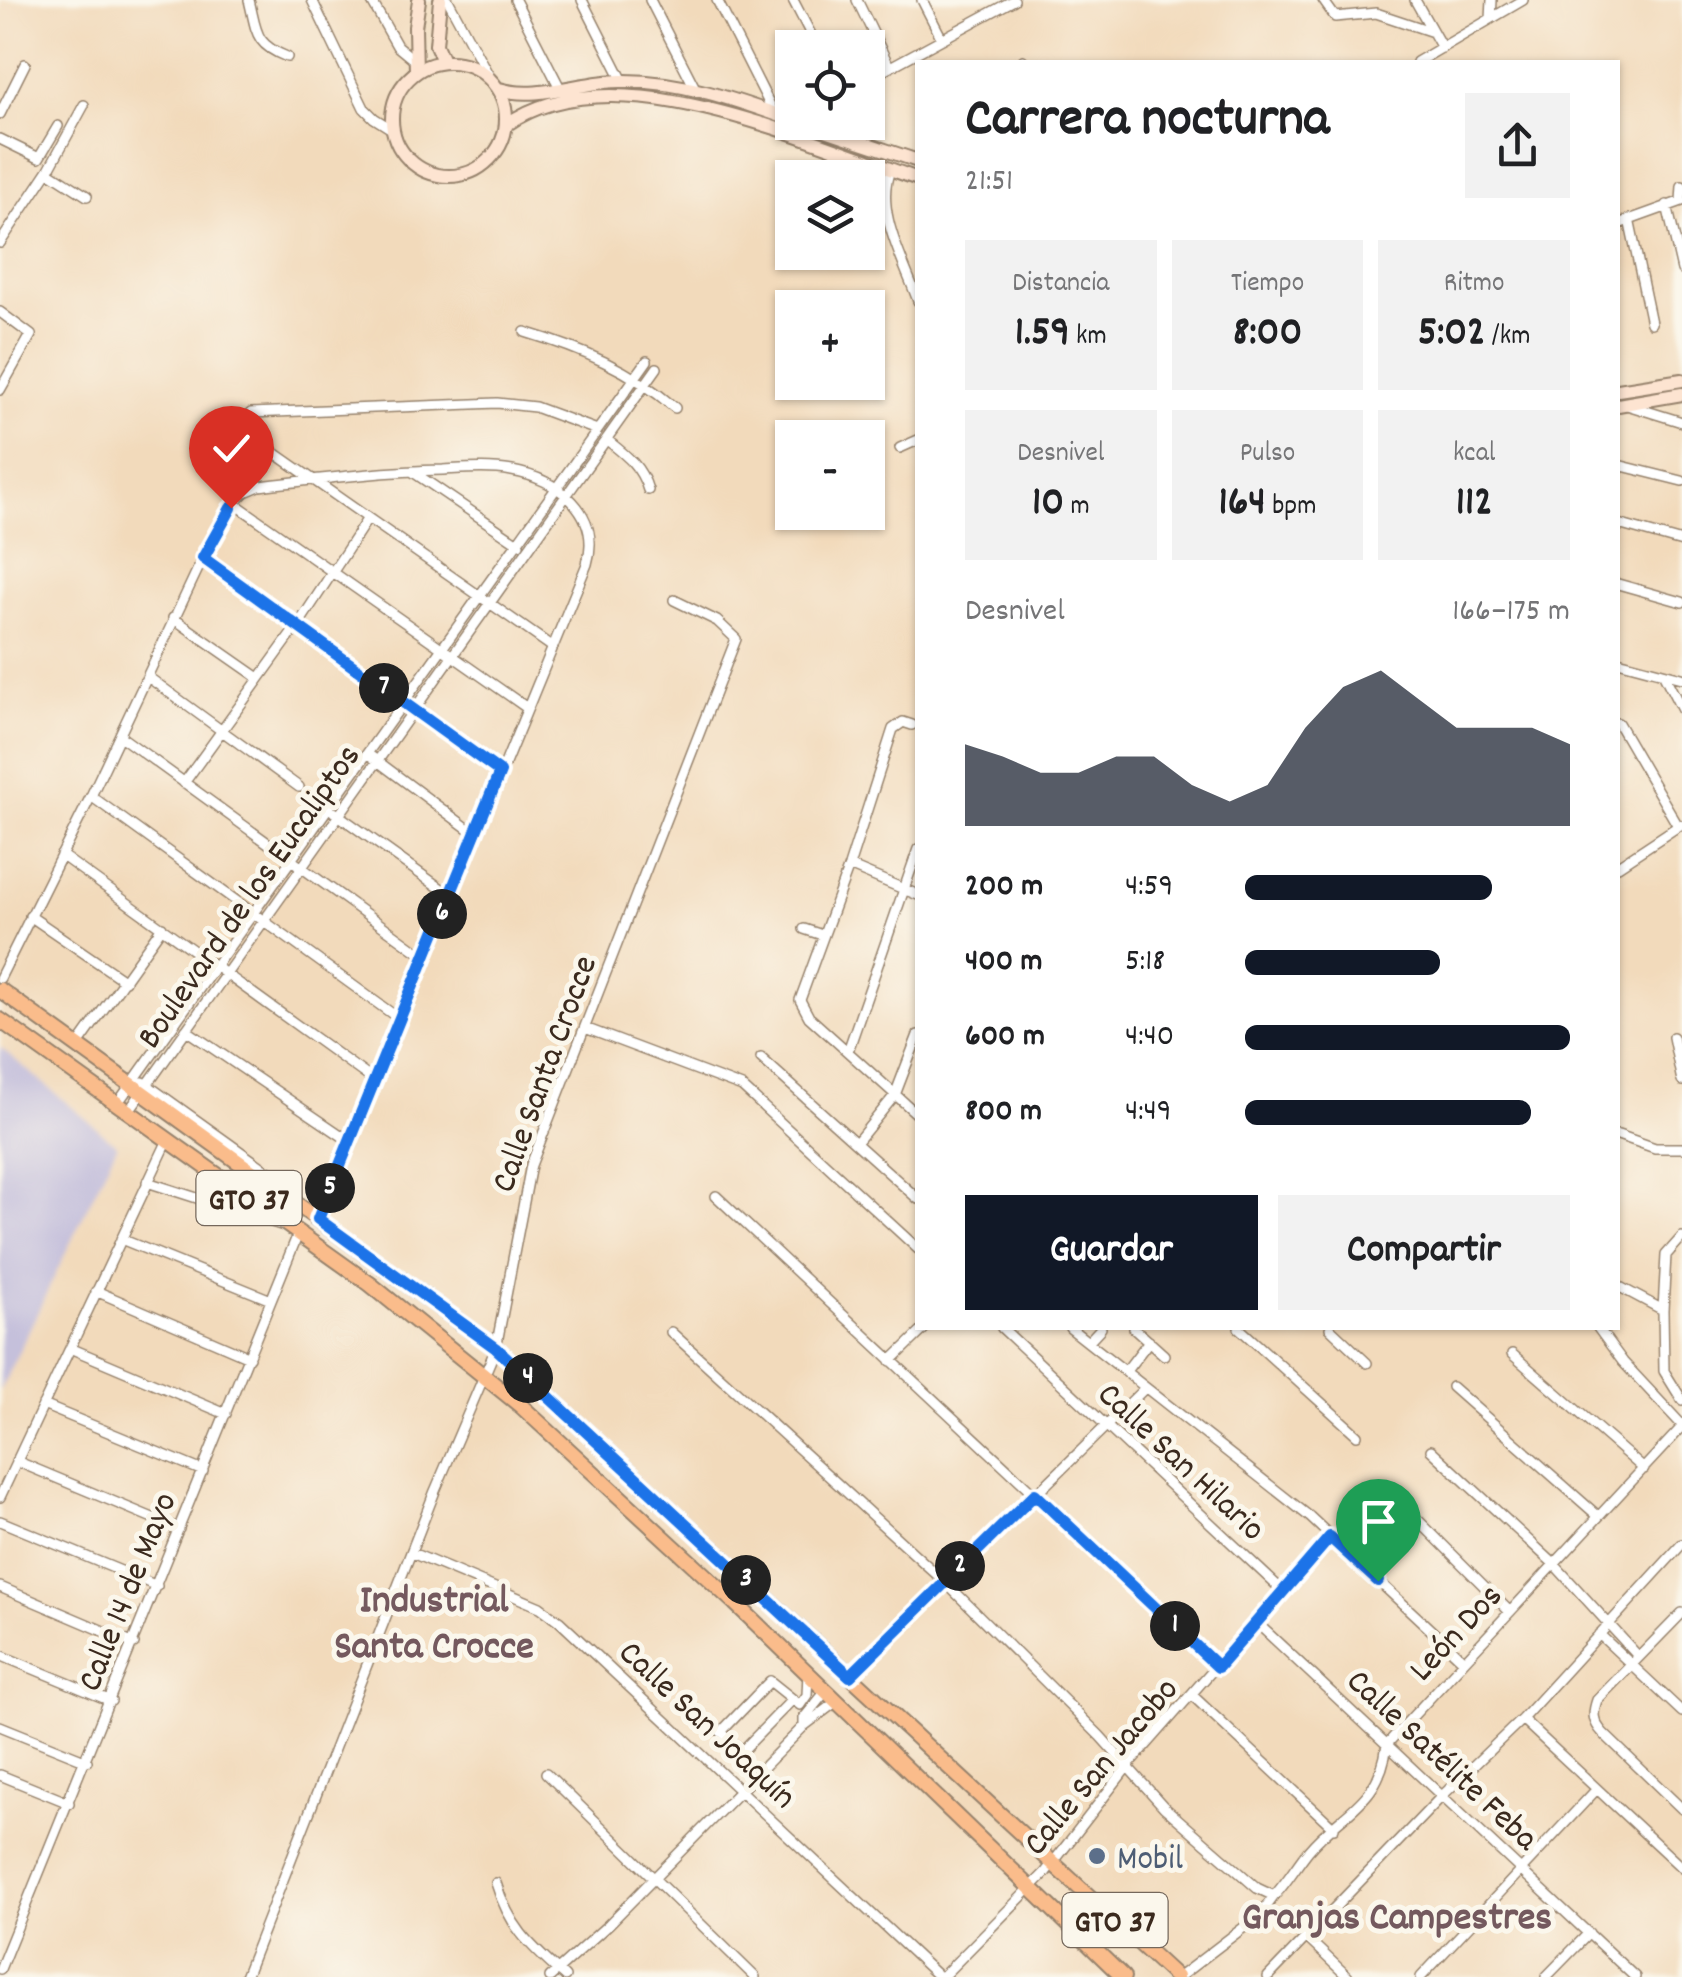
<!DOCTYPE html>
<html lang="es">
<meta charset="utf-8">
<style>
:root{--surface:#fff;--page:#f2f2f2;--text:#202124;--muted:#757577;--accent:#111827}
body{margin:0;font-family:Dekko,sans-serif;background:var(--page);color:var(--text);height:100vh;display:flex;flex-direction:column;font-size:38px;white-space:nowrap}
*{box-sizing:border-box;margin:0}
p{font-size:32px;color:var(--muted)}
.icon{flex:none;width:55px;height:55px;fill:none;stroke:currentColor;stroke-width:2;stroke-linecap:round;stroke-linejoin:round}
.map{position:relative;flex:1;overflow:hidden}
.details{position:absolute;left:915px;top:60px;width:705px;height:1270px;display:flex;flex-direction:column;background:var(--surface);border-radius:0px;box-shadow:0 2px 8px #0004}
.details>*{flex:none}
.fabs{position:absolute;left:775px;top:30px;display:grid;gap:20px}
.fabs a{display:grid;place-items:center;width:110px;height:110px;border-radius:0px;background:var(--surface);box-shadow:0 2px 8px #0004;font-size:50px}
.pin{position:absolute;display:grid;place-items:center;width:85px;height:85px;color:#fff;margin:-102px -42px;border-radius:50% 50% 50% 0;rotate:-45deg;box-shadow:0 0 10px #0007}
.pin .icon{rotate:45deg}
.km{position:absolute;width:50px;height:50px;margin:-25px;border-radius:50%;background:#222;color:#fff;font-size:28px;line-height:50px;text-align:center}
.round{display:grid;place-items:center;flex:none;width:105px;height:105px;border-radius:0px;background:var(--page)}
.head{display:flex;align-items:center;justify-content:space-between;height:170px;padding:0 50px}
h1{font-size:55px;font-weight:800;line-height:75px}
.stats{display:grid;grid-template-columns:repeat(3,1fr);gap:15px;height:170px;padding:10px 50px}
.stats div{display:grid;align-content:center;border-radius:0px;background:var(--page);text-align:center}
.stats b{font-size:42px;font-weight:800}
.stats small{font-size:28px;font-weight:400}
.stats p{font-size:28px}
.chart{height:280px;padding:20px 50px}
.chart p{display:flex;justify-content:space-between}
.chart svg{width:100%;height:180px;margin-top:10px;fill:var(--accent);opacity:.7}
.cta{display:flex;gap:20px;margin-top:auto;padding:20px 50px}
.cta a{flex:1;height:115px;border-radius:0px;background:var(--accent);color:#fff;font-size:40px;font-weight:800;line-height:115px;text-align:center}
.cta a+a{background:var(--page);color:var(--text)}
ul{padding:0 50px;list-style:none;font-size:32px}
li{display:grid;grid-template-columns:160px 120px 1fr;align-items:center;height:75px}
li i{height:25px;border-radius:12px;background:var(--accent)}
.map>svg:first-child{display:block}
.industrial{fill:#c5c0db}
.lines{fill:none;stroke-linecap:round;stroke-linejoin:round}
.street-casing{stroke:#96826c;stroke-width:12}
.secondary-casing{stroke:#96826c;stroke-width:16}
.primary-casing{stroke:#96826c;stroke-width:18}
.street{stroke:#fff;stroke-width:9}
.secondary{stroke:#fde4d1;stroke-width:12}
.primary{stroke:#fabc8b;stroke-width:14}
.route-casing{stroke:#fff;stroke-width:20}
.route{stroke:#1a73e8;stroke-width:12}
.service-dot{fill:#5c6f8a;stroke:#fbf7ec;stroke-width:4}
.labels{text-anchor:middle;stroke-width:10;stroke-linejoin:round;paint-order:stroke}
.shield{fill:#fbf7ec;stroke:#75685c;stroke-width:2.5}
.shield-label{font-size:32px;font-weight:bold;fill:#3b2a1e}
.street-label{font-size:35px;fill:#3b2a1e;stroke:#fbf7ec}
.service-label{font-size:35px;fill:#4e5e75;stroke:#fbf7ec;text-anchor:start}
.quarter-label{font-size:40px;font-weight:bold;fill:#74595e;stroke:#fbf7ec}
</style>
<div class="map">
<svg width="1682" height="1977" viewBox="0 0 1682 1977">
<rect width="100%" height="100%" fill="#fbf7ec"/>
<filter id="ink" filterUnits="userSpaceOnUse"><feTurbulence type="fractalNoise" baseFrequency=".01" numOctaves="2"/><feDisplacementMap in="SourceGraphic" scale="20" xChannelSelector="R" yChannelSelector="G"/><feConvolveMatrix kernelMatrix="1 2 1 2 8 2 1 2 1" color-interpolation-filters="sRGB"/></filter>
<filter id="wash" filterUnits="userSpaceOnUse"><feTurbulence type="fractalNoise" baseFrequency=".0048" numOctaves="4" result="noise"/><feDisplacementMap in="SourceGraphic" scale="40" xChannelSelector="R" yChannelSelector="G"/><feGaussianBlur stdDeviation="2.25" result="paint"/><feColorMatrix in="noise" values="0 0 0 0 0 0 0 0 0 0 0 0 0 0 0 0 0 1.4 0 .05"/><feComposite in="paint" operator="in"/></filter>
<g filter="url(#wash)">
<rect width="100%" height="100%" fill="#f2dabb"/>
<!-- industrial -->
<path class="industrial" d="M0,1047L117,1145L0,1391Z"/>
</g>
<g filter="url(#ink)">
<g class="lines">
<defs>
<path id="street" d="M249,0C257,32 254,44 287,57
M312,0L364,108L374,118L393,130
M371,0L397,46L414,60
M448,0L490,78
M515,0L560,88
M582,0L623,81
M650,0L696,90
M717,0L774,113
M793,0L818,48
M857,0L889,66
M922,0L941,37
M1323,0L1335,17L1376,13L1433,32
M1415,0L1442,48
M1491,19L1492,0
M1022,62L1023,60
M1417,62L1523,0
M868,79L1014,0
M0,114L25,64
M0,139L39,158L58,126
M890,170C874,211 904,261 918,301
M48,171L87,196
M1681,201L1682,186
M1667,205L1682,270
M1629,219L1651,323
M1618,224L1682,201
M0,243L48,171L84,105
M0,312L31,335L0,390
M525,332C581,349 630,369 675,408
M1627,405L1682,422
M607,440C626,455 641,466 648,490
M900,448L918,440
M1618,465L1682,481
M413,472L519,544
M234,503L527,708
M1618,524L1682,542
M203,558L500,772
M1618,584L1682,602
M173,618L259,678
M551,646L245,432L240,424L251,413L497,403L535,407L597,430
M1618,661L1682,678
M1663,673L1682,710
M148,677L299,787
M1618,723L1678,826
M912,725L903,722L893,729L849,866L800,1000L809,1017L918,1115
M120,736L424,956
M372,757L474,833
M184,783L298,625L368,518
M91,796L398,1018
M334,812L450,895
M61,855L373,1080
M849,866L918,895
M1618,866L1680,825
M30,916L125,981
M804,929L822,935
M0,978L91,796L203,558L234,503L245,492L259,486C320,479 381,471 443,470C465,469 489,467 512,471C558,479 602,513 587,564L318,1219
M585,1028L742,1087L918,1249
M186,1030L348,1140
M1673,1037L1682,1081
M78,1045L162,927
M848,1051L918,849
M761,1058L918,1199
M143,1082L280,1180L291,1198
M117,1104L647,361
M128,1112L657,368
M1618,1135L1655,1148H1682
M856,1143L895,1095L918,1035
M147,1182L281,1225
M716,1196L1219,1667
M1682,1237L1666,1255L1663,1310L1664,1371L1682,1400
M121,1239L271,1300
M1618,1286L1663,1310
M96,1291L249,1357
M1002,1328L1284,1592
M1070,1328L1310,1517L1464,1661
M1134,1328L1164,1355
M1239,1328L1357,1435
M1330,1328L1367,1363
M1598,1328L1623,1362L1682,1425
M671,1332L944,1581L1100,1736L1164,1807L1257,1888L1274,1896C1287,1882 1296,1866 1308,1851C1341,1811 1380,1805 1387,1744L1682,1427
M1088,1342L1101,1328
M70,1348L226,1414
M1512,1354L1644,1469
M891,1361L925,1328
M1126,1371L1149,1341
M1452,1387L1598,1516
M43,1405L203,1471
M1431,1450L1553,1563L1638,1656
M16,1461L179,1529
M0,1497L168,1140
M1415,1517L1510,1612
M0,1521L157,1586
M412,1553L540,1607L559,1621L939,1977
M0,1587L134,1644
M1682,1613L1597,1700C1592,1714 1593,1722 1603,1733L1682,1809
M1257,1623L1635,1977
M1599,1634L1682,1712
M0,1655L111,1701
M850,1676L1145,1388
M1193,1696L1334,1828
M791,1701L742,1751L721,1732L770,1681L800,1705L807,1695L808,1673
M1522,1719L1682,1868
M0,1726L87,1761
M804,1726V1718L826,1691
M546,1773L755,1977
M0,1775L69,1803
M496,1883C510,1929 531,1946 565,1977
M1306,1937L1348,1977
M0,1969L298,1234
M245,1977L435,1491L496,1348L531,1165L736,639L717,621L674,600
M550,1977L609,1924L804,1726L837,1701
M942,1977L1045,1873L1127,1767L1330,1537
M1179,1977L1260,1915L1274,1896
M1268,1977L1443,1795L1522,1719L1682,1544
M1421,1977L1596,1790
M1546,1977L1589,1933"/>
<path id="secondary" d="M440,0L436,45L443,61
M392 119a57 57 0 1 1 114 0a57 57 0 1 1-114 0Z
M416,72L415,27L419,0
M499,89C537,101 581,81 621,81C680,80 737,100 792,120
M802,122L918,161
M506,125C613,49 808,142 918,179
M1618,390L1682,380
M1618,405L1682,394"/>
<path id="primary" d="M0,990L496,1348L1176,1977
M0,1020L370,1284L521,1406L735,1603L1123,1977"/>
</defs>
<!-- street casing -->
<use href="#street" class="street-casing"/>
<!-- secondary casing -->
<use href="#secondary" class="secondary-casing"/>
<!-- primary casing -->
<use href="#primary" class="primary-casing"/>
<!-- street -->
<use href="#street" class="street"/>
<!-- secondary -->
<use href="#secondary" class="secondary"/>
<!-- primary -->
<use href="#primary" class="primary"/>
</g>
</g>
<g class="lines" filter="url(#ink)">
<defs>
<path id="route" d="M231,508L203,558L500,772L318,1219L496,1348L850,1676L1035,1494L1218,1667L1330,1537L1378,1581"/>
</defs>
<!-- route casing -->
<use href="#route" class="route-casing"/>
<!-- route -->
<use href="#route" class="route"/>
</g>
<!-- markers -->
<circle class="service-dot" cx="1097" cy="1856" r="10"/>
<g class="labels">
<!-- shield labels -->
<g class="shield">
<rect x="196.5" y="1171" width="105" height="54" rx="8"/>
<rect x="1062.5" y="1893" width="105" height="54" rx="8"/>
</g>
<g class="shield-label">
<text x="249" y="1209">GTO 37</text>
<text x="1115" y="1931">GTO 37</text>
</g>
<!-- street labels -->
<g class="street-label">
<text transform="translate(247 895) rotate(-55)" y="12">Boulevard de los Eucaliptos</text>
<text transform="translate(542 1073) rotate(-70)" y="12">Calle Santa Crocce</text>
<text transform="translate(1183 1460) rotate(43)" y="12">Calle San Hilario</text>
<text transform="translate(125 1591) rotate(-68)" y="12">Calle 14 de Mayo</text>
<text transform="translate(1454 1631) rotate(-47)" y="12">León Dos</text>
<text transform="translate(709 1723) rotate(43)" y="12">Calle San Joaquín</text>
<text transform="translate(1444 1758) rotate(43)" y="12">Calle Satélite Feba</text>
<text transform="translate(1099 1765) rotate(-50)" y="12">Calle San Jacobo</text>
</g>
<!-- service labels -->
<g class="service-label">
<text x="1117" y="1868">Mobil</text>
</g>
<!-- quarter labels -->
<g class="quarter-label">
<text x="434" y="1611">Industrial<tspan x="434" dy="46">Santa Crocce</tspan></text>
<text x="1397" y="1928">Granjas Campestres</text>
</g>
</g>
</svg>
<div class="fabs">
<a><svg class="icon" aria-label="locate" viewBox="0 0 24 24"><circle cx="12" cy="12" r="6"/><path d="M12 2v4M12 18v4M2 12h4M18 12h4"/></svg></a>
<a><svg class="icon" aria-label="layers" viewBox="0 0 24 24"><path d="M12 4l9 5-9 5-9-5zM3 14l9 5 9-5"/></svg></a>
<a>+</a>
<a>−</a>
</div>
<div class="pin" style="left:1378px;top:1581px;background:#1e9e55"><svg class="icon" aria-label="arrive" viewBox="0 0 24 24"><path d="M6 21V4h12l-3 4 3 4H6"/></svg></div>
<div class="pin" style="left:231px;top:508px;background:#d93025"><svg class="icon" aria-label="check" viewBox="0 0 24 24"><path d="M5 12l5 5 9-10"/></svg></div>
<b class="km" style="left:1175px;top:1626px">1</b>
<b class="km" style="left:960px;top:1566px">2</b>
<b class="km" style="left:746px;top:1580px">3</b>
<b class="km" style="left:528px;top:1378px">4</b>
<b class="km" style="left:330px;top:1188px">5</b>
<b class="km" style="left:442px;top:914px">6</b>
<b class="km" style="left:384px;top:688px">7</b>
<section class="details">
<div class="head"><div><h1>Carrera nocturna</h1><p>21:51</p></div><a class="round"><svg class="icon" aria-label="share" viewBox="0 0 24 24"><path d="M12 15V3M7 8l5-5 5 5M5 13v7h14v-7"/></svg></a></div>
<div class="stats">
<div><p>Distancia</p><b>1.59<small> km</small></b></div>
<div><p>Tiempo</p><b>8:00</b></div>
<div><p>Ritmo</p><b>5:02<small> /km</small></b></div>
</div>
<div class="stats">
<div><p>Desnivel</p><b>10<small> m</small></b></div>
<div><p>Pulso</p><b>164<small> bpm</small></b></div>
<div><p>kcal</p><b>112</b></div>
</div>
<div class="chart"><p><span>Desnivel</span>166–175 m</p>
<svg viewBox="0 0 160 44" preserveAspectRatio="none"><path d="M0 44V24L10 27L20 31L30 31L40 27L50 27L60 34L70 38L80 34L90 20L100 10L110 6L120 13L130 20L140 20L150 20L160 24V44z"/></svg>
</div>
<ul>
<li><b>200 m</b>4:59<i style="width:76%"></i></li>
<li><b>400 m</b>5:18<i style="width:60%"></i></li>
<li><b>600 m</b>4:40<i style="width:100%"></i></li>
<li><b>800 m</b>4:49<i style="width:88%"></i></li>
</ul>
<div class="cta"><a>Guardar</a><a>Compartir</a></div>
</section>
</div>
